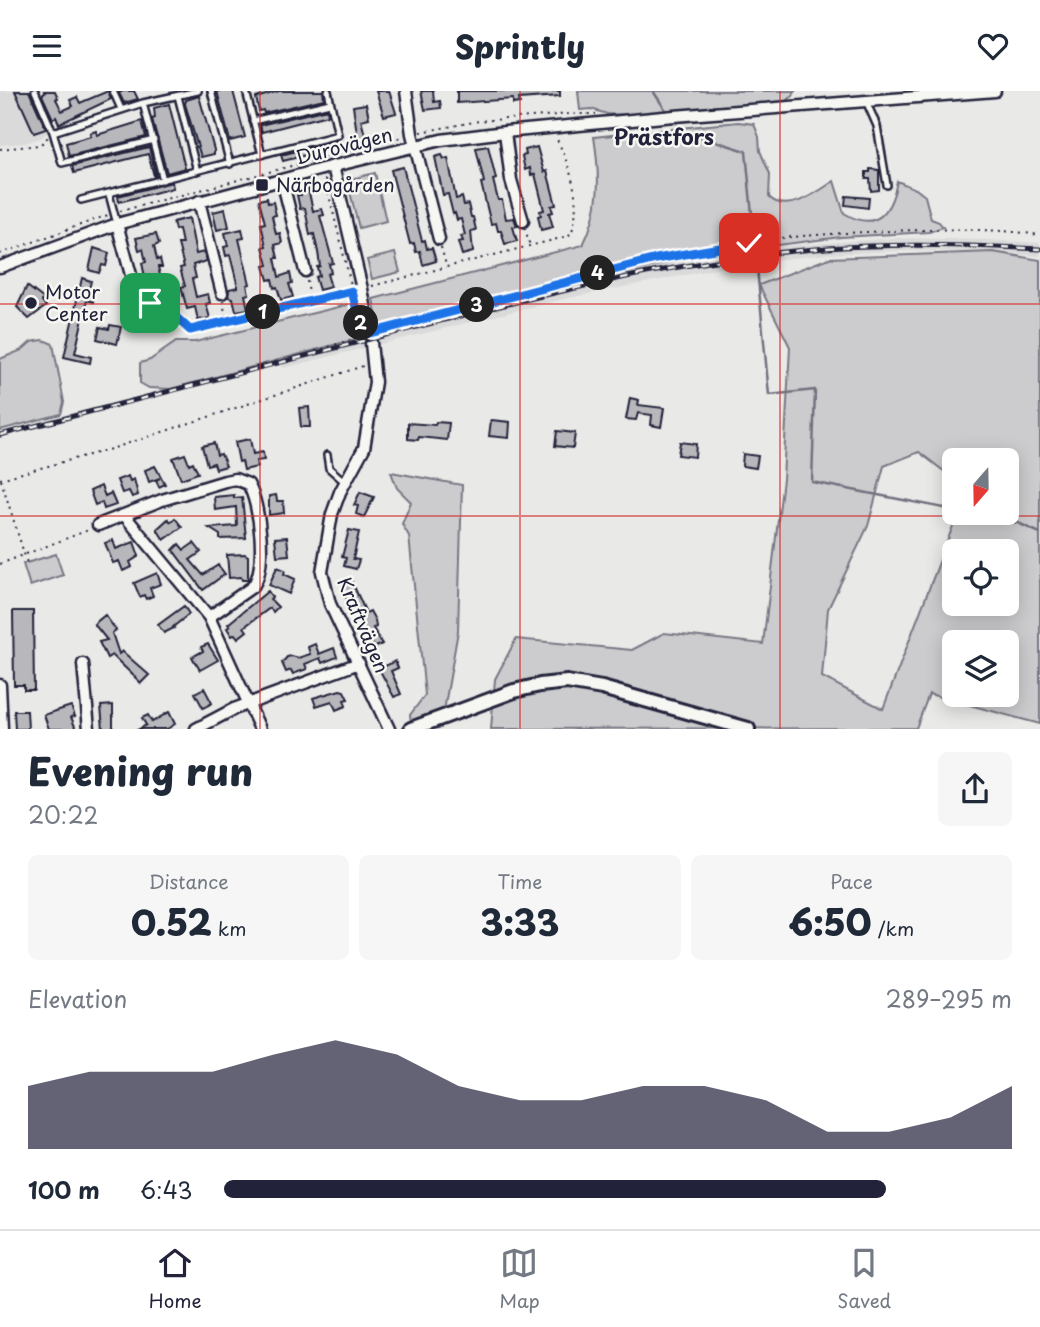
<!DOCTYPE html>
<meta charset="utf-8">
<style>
:root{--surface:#fff;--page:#f6f6f7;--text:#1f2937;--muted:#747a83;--line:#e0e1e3;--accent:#22223b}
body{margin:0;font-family:"Playpen Sans",sans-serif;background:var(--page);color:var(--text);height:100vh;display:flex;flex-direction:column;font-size:26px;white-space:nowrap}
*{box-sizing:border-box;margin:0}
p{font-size:23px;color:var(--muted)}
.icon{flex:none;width:38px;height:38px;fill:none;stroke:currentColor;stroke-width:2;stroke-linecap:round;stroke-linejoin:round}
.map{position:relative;height:638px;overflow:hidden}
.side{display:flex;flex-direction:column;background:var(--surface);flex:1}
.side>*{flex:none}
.needle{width:46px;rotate:200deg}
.tools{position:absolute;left:942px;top:357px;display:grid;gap:14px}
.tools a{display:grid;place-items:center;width:77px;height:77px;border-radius:10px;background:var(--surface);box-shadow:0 4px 18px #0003;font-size:35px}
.pin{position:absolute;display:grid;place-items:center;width:60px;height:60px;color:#fff;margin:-30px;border-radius:14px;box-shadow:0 4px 10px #0006}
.km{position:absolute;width:35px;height:35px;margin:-18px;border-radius:50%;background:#222;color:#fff;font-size:19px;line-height:35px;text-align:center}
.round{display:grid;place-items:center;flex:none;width:74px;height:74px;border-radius:10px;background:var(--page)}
.head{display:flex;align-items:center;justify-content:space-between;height:119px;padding:0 28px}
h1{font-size:38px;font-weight:800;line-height:52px}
.metrics{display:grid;grid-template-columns:repeat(3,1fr);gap:10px;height:119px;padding:7px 28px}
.metrics div{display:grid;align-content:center;border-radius:10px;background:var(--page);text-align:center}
.metrics b{font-size:35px;font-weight:800}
.metrics small{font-size:19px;font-weight:400}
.metrics p{font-size:19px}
.chart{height:196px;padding:14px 28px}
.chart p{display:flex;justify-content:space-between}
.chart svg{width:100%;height:126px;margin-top:7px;fill:var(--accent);opacity:.7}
ul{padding:0 28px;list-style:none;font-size:23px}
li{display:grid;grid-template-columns:112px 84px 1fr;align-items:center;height:52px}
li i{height:18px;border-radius:9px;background:var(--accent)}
header{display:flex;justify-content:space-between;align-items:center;height:91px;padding:0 28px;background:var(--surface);font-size:32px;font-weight:800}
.dock{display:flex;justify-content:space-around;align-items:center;height:98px;border-top:2px solid var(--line);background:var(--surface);font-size:19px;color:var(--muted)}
.dock a{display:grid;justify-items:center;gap:4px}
.dock .current{color:var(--accent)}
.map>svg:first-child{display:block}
.built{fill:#dadada}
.green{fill:#ccccce;stroke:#777784;stroke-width:2;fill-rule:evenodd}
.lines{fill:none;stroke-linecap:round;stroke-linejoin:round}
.stream{stroke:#71717f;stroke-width:2.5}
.building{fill:#b8b8bc;stroke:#22223b;stroke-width:2}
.service-casing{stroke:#22223b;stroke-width:10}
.minor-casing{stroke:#22223b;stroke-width:15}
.tertiary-casing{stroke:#22223b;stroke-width:18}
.path{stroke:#22223b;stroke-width:2;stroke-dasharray:2 5;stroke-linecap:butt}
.service{stroke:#f6f6f2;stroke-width:5}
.minor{stroke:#f6f6f2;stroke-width:10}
.tertiary{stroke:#f6f6f2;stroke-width:12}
.rail-casing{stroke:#22223b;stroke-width:5}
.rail{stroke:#f6f6f2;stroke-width:2.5;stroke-dasharray:8;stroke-linecap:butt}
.route-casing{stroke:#fff;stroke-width:14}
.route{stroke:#1a73e8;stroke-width:9}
.grid{fill:none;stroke:#d62828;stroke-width:2;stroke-opacity:0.55}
.poi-dot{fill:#22223b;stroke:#f6f6f2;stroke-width:2.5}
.labels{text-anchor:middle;stroke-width:5;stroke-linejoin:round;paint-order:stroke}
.street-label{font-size:19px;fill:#22223b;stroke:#f6f6f2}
.poi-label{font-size:19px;fill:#22223b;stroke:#f6f6f2;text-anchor:start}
.neighbourhood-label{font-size:21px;font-weight:bold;fill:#22223b;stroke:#f6f6f2}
</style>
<header><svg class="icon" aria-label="menu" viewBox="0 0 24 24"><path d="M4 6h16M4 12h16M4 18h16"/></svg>Sprintly<svg class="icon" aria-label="heart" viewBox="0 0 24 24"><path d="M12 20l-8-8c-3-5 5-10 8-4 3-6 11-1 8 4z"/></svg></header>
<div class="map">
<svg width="1040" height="638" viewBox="0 0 1040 638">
<rect width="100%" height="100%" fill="#e9e9e7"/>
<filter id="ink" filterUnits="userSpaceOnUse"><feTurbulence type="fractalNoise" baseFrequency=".0143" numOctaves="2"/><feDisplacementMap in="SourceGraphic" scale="14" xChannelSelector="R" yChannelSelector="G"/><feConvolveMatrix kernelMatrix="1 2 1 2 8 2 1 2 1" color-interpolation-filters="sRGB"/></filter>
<g filter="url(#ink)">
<!-- built -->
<path class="built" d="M0,0H31L51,39L41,47L25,52L0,54Z
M896,147L986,149L1040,152V165L985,161L897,160L827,163L740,173L568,207L283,277L280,265L444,223L663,174L785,155Z"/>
<!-- green -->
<path class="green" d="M578,0H795L793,5L781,13L632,24L607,23L591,18L580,19Z
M738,31L754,33L759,46L760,60L770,83L769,106C786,124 818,101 834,90L844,122C877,142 891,121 897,90L916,98L925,105L931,128L939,131L943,136L929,141L841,146L706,163L508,210L394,240L378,231L373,208L583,154C601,118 600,84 594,46Z
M375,82L386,130L359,137L347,89Z
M993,161L1040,169V633L929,603L916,637L491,638L495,588L516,548L632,559L664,542L763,553L783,388L790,256L759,194L829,167ZM919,361L954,388V369H1006V422H958L883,618L822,586L828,518L868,435L884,375ZM954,460H1006V513H954ZM954,551H1006V604H954Z
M395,162L400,181L372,188L367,169Z
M351,213L364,241L363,246L171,298L149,297L140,292V272L150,269L176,251H195Z
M43,249L53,253L64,311L61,323L0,339V268L22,259L31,251Z
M391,381L462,394L458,540L441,637H412L410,624L425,604L409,445L402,433L411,411L397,397Z
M56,463L63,484L30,495L23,473Z"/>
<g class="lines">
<!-- stream -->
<path class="stream" d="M653,0L667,21
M677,34L680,39L746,60L769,304L815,299L812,391L954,419
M966,422L1018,432L1040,442"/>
</g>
<!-- building -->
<path class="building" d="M15,0H29L46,38L34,42Z
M44,0H55L58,7L56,8L62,20L73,15L70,9L77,6L80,12L108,0L111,8L59,33L56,26L53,28L42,4L45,2Z
M123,0H134L138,8L124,12L119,2Z
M217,0H233L245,46L230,50Z
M279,0H323L324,8L264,22L263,19L259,20L256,7Z
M376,0H389L396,22L384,25Z
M421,0H433L434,11L440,10L441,17L425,19Z
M457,0H560V5L519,8L520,12L513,13V8L457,12Z
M199,5L214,59V63L201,66L185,13L186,9Z
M169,13L185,77L167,82L152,28L155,27L154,17Z
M366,13L369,27L361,29L366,48L358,49L353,15Z
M327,18L328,24L262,41L260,34Z
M142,30L146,46L69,65L66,52L91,45L90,42L96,40L97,44Z
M336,50L337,56L283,70L281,64Z
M488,55L496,88L493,89L498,109H502L506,128L514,127L517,135L513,136L517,150L505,153L501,140H498L496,132L491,133L481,92L484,91L476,57Z
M149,56L156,85H154L148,63L74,82L72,75Z
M537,56L544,81L547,80L556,114L551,115L553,121L549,122L553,136L541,139L538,125L541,124L540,120L544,119L535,83L531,84L530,77L525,79L522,65L526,64L525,59Z
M442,64L444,68L448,67L456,108L462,106L464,114L468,113L471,126H473L476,139L471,140L473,161L462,164L458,151L463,150L461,145L465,144L461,128L457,129L455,122L453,123L448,103L443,104L435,66Z
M403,76L422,150L425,149L427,158L432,157L436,170L423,174L420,160L416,161L414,152L410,153L391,79Z
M870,78L879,79V99L871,100L870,88H866V81H870Z
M172,91L173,97L119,111L118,105Z
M308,97L313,120L322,118L324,124L320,125L333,172L329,173L331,182L327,183L331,196L319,199L315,186L319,185L317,176L320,175L318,161L314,143L310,144L305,117L300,118L297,104H301L300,99Z
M846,105L869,107L868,117L845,114Z
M267,107L268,112L273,111L276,124L272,125L276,143L280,142L282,152L275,154L278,167H275L279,186L290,182L292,192L289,193L293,206L281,209L277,196L274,197L272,188L268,189L264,175L268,174L263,156L266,155L261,133L265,132L259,109Z
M225,118L229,136L217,139L213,121Z
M189,127L196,163L204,161L206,170L193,174L196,187L192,188L196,206L208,203L210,212L206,213L210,227L198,229L195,216L187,218L181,196L185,195L180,177L184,176L178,153H182L179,138L175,139L173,131Z
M242,138L244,147L239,148L250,193L247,194L249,203L245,204L248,218L236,220L233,207L228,206L229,198L238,196L230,164L226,165L224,156L228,155L225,142Z
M156,143L159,153L154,155L157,169L160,168L162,176H158L163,196L148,200L142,172L146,171L143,158L139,159L136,147Z
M94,157L109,162L106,175L102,174L99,182L89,179Z
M82,187L91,190L88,203L94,204L93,211L87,209L75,262L91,266L90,272L64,266Z
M27,195L44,208L42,210L46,215L29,228L17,216Z
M110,234L121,236L117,253L97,248L100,236L109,238Z
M630,307L639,309L638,314L664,317L661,336L651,334L652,324L638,322L636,329L626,328Z
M309,316L310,336H301L299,317Z
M491,329L510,331L509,347L489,345Z
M436,331L449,332L447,349L419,346L418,349L408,348V332L435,334Z
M557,340L575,342L573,357L555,355Z
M250,348L253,363L263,361L264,369L256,370L257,376L244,379L242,370L239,371L235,351Z
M680,351L696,353L695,366L678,364Z
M214,352L217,364L221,363L226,375L216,378L214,372L207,374L202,355Z
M185,363L189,373L193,371L198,382L181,388L173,367Z
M743,363L758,365L756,377L742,375Z
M155,375L165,393L159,396L156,389L160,387L149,391L145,379Z
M128,385L130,390L134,388L138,404L132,406L129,400L122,402L117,389Z
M101,395L105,405L111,402L116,414L104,418L102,411L95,414L90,400Z
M360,401L374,406L364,426L356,423L358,415L354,414Z
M234,404V407L242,406L246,447L220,448V444L209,437L237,435L236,416L215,419L214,406Z
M276,404L277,410H283L284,422L269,424V405Z
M175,427L182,436L164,449L157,438L168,428L171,431Z
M349,439L359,441L353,468L359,469L356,478L344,475L346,467L342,466Z
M287,446L289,464L277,465L275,447Z
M113,449L116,458L134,451L139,465L130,471L132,476L123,480L119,470L113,472L105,452Z
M194,452L201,461L190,469L203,484L218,474L225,483L203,499L173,459L179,453L184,459Z
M245,463L248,465V489H242L241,486L229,487L227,464Z
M277,476L285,479L284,483L295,488L289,503L269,494Z
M157,482L161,493L150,497L153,505L146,508L144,504L140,506L134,492Z
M352,491L366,522L370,520L375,529L376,536L373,537L382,553L374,557L373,554L371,555L342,499V497Z
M268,500L272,506L270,508L278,516L273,521L270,517L244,536L247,540L238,547L235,543L232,545L227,537L230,535L228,533Z
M184,515L189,523L173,536L174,537L164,542L158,534Z
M13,520H33L34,599H24V594H14Z
M105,524L116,539L112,542L119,563L122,560L149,584L141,592L112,564L107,567L99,551L107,549L94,533Z
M208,553L218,569L200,579L192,566L203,560L201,556Z
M315,553L319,563L334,557L337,566L322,572L320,567L305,573L307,578L293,583L291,579L286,581L282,572L287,566L292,565L298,567L310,563L308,556Z
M395,570L398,577L391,580L401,603L394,606L379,578Z
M204,597L212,612L203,617L195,602Z
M340,599L344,600L348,608L344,609L346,615L336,619L332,610L316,615L313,607Z
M113,614V638H103L101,615Z
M71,615L75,625L71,626L76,638H49L44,624Z
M14,620H27L28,638H15Z
M169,621L175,633L167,638H139L146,634L142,627L148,624L152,631Z"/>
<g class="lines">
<defs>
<path id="service" d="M35,0L53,41L62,72L154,49
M113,0L121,18
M211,0L230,73
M246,0L262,64
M178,5L197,80
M866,10L877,35L887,94
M253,30L330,12
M53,41L143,12
M163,89L143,12L198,0
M109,103L117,133
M81,109L338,44L328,0
M327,364L329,377L345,391"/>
<path id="minor" d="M406,0L412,43L439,148
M505,41L511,89L523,130
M333,75L362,198L370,242L375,291L364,357L340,401L332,423L322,481L330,513L389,638
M282,89L305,180
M199,110L222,202
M117,133L136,202
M0,176L117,133L322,78L441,49L505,41L674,25L995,0
M125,425L209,526L260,638
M98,434L162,409L225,390L235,388L248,393C260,412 268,479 252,496L209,526
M83,573L89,638
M0,594L2,638
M196,638L234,618L359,572"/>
<path id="tertiary" d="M411,638L514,600L540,594L567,591L602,597L748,638"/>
</defs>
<!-- service casing -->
<use href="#service" class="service-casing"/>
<!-- minor casing -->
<use href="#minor" class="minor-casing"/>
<!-- tertiary casing -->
<use href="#tertiary" class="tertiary-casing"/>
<!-- path -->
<path class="path" d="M421,41L479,30L570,23H596
M0,58L40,54L48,46
M325,88L352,198
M120,120L402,46
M525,137L530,155
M441,156L446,174
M0,163L108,124
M307,190L310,209
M372,195L561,147L571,143C583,110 570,76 556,46
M140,208L142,211C164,214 173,226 190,239L353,200
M223,210L226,228
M380,239C492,210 603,176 716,156C774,146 833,142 891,140C941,138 991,137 1040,144
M282,271L362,245
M0,388L111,358L363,275
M1,389L27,472
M0,473L91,438"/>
<!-- service -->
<use href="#service" class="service"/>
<!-- minor -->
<use href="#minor" class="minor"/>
<!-- tertiary -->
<use href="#tertiary" class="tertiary"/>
<defs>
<path id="rail" d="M0,344C117,314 234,284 351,253C507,213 666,169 827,157C898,152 969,154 1040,158"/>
</defs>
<!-- rail casing -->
<use href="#rail" class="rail-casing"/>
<!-- rail -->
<use href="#rail" class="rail"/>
</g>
</g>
<g class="lines" filter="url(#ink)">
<defs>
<path id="route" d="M150,212L169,220L190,239L352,200L359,228L370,242L656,168L749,152"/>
</defs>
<!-- route casing -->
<use href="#route" class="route-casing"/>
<!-- route -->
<use href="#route" class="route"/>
</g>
<!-- grid -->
<path class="grid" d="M260,0V638M520,0V638M780,0V638M0,213H1040M0,425H1040"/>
<!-- markers -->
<g class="poi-dot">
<rect x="255" y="87" width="14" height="14" rx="3.5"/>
<circle cx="31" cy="212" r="7"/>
</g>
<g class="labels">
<!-- street labels -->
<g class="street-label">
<text transform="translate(344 55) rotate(-14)" y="7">Durovägen</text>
<text transform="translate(363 534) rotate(67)" y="7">Kraftvägen</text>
</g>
<!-- poi labels -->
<g class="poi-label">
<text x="276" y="101">Närbogården</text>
<text x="45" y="208">Motor<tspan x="45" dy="22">Center</tspan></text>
</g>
<!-- neighbourhood labels -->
<g class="neighbourhood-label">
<text x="664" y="54">Prästfors</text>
</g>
</g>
</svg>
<div class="tools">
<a><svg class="needle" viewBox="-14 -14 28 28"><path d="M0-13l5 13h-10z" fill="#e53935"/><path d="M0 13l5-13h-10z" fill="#747a83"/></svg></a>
<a><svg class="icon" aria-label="locate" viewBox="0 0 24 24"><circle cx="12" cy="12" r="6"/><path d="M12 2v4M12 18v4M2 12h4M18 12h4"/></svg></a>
<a><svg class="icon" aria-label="layers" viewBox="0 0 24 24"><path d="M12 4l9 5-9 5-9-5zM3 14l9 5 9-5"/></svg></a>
</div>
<div class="pin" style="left:150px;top:212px;background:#1e9e55"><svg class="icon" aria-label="arrive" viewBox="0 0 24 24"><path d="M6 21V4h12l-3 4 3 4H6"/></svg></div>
<div class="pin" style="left:749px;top:152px;background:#d93025"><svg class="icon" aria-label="check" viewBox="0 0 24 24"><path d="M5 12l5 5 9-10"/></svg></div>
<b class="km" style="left:263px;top:221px">1</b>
<b class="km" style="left:361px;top:232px">2</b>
<b class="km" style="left:477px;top:214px">3</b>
<b class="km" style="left:598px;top:182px">4</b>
</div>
<section class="side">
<div class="head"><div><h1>Evening run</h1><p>20:22</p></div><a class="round"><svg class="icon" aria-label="share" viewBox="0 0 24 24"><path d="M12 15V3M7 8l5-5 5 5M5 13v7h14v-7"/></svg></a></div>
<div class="metrics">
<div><p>Distance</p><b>0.52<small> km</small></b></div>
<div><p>Time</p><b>3:33</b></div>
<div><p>Pace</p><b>6:50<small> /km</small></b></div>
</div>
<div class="chart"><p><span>Elevation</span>289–295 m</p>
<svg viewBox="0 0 160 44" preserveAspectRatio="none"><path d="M0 44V22L10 17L20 17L30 17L40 11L50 6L60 11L70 22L80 27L90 27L100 22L110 22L120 27L130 38L140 38L150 33L160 22V44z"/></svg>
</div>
<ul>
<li><b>100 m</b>6:43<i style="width:84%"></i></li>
</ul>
</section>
<nav class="dock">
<a class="current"><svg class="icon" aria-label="home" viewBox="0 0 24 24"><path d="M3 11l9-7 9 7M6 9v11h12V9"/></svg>Home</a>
<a><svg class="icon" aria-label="map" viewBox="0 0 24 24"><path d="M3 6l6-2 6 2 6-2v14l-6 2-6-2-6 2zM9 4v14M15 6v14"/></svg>Map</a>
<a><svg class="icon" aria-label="saved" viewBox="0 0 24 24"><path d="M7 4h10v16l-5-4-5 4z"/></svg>Saved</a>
</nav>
